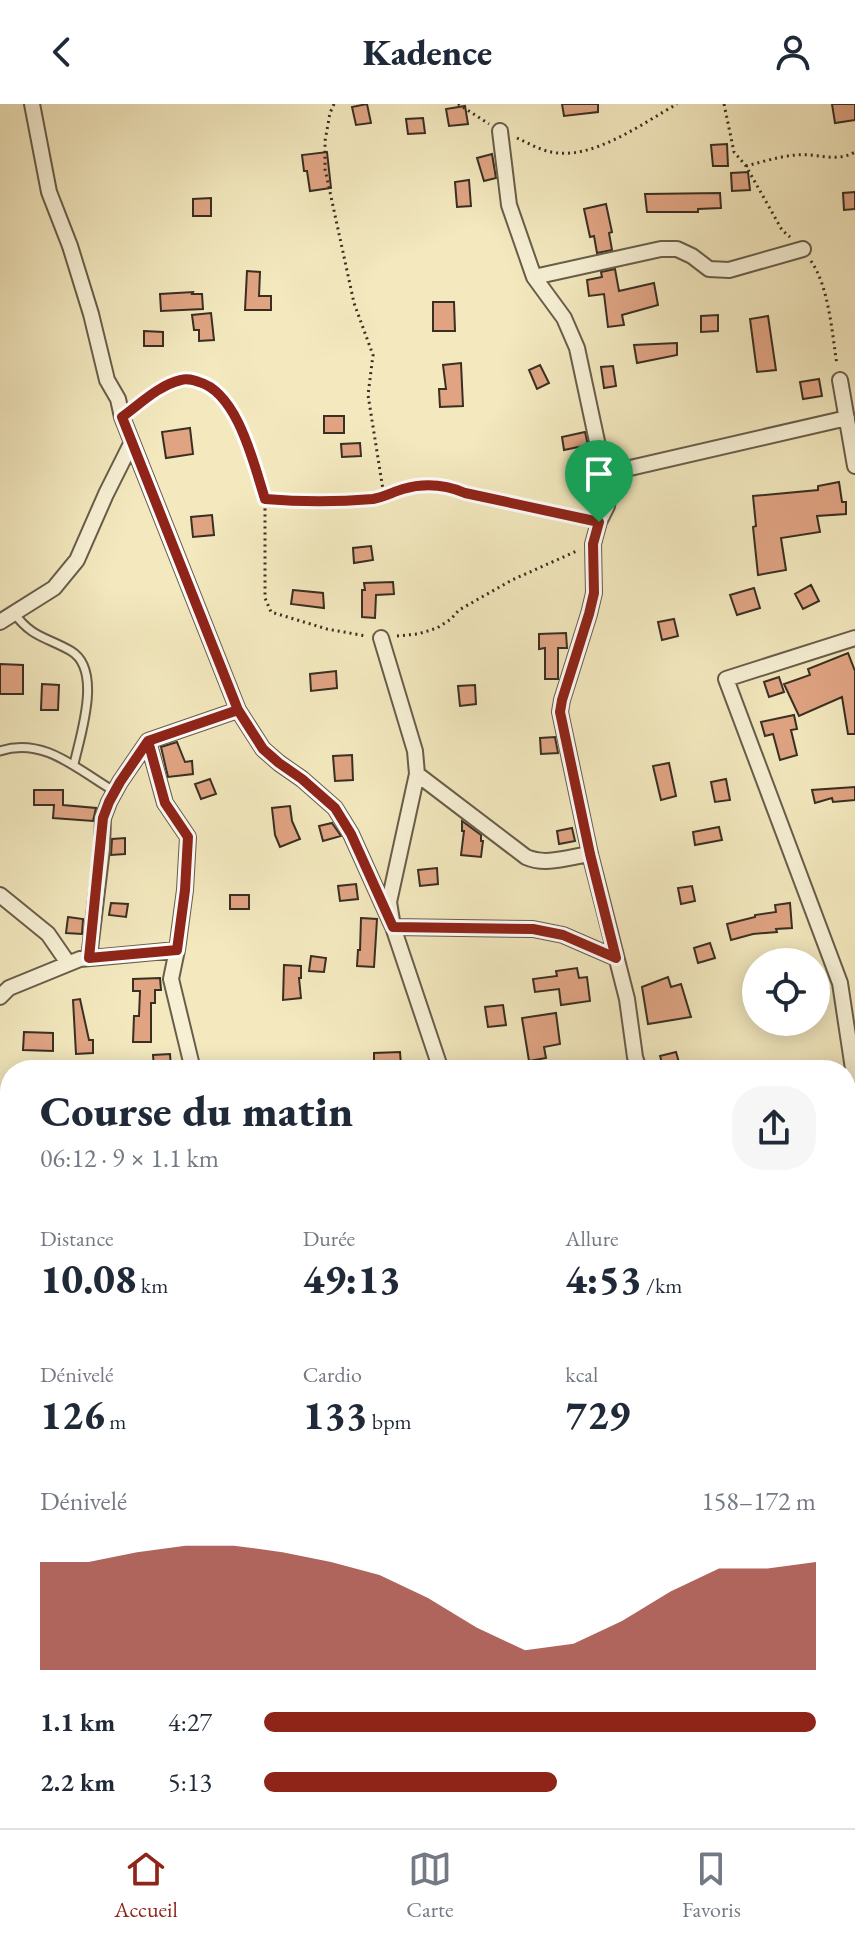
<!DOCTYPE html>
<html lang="fr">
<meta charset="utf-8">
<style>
:root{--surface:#fff;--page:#f6f6f7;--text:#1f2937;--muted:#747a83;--line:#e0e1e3;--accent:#8f2418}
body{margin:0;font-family:"EB Garamond",serif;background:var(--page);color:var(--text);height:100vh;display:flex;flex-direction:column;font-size:30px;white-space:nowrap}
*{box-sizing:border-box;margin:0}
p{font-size:26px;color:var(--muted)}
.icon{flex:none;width:44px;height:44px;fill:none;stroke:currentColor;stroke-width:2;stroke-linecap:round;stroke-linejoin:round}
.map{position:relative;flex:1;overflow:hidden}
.details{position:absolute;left:0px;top:956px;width:856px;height:768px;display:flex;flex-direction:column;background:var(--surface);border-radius:32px 32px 0 0;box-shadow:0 4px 20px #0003}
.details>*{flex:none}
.buttons{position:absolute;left:742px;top:844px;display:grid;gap:16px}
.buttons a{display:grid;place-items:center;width:88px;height:88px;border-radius:50%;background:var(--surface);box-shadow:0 4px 20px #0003;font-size:40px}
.pin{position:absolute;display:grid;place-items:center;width:68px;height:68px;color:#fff;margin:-82px -34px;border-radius:50% 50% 50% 0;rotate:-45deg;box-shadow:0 0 8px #0007}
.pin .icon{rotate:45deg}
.round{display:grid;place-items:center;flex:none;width:84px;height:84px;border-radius:32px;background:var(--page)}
.overview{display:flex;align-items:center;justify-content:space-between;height:136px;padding:0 40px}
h1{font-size:44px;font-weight:800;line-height:60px}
.stats{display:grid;grid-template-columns:repeat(3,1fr);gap:12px;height:136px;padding:8px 40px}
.stats div{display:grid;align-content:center}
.stats b{font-size:40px;font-weight:800}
.stats small{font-size:22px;font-weight:400}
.stats p{font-size:22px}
.chart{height:224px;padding:16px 40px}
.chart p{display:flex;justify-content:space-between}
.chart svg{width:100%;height:144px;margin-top:8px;fill:var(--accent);opacity:.7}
ul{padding:0 40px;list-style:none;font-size:26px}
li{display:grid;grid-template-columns:128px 96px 1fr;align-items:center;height:60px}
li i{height:20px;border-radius:10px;background:var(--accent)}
header{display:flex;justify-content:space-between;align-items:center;height:104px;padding:0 40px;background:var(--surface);font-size:36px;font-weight:800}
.menu{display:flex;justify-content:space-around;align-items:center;height:112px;border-top:2px solid var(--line);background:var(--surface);font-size:22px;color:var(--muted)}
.menu a{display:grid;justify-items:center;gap:4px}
.menu .active{color:var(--accent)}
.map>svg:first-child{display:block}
.building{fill:#e0a483;stroke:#392f22;stroke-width:2}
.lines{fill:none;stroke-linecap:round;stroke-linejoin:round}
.lane-casing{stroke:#685d49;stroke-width:11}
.street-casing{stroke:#685d49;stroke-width:18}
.path{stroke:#392f22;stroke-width:3;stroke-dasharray:2 4;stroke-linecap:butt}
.lane{stroke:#f7f0d5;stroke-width:7}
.street{stroke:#f7f0d5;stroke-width:14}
.route-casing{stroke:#fff;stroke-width:16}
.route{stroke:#8f2418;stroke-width:10}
</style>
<header><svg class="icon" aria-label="back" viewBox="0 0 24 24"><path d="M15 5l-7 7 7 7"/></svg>Kadence<svg class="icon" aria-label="person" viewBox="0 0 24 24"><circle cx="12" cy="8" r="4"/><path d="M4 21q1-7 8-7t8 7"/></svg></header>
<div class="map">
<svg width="855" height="1724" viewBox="0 0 855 1724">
<rect width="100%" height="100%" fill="#f3e8be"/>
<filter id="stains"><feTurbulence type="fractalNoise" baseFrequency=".0025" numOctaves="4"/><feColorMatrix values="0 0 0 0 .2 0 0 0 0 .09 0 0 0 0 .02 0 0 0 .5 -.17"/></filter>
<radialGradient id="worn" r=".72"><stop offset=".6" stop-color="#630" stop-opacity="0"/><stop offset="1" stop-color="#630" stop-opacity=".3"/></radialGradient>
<!-- building -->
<path class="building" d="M367,0L371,19L356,21L352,3Z
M562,0H598V8L564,12Z
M832,0H855V16L835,19Z
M465,2L468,20L449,22L446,5Z
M423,14L425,29L408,30L406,15Z
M727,40L728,62H713L711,41Z
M327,48L331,84L310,87L307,67H304L302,51Z
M492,50L496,74L484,77L477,54Z
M748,68L750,86L732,87L731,69Z
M469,76L471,102L457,103L455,78Z
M855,88V105L844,106L843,89Z
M720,89L721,104L698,105V108H647L645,90Z
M211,94V112H193V95Z
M606,100L612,128L609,129L612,146L597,149L594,132L590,133L584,105Z
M615,165L619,187L654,179L658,201L622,211L624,221L608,223L604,190L589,192L587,176L602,173L601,168Z
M247,167L260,168L259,192H271V206H245Z
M193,188L192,190H202L203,205L161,207L160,190Z
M433,198H454L455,227H433Z
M211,209L214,236L199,237V226H194L192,211Z
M718,211V227L701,228V212Z
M768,212L776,266L757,268L750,215Z
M144,227L163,228V242H144Z
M677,239V251L637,259L634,241Z
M461,259L463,302L440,303L439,285H446L443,261Z
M540,261L549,279L537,285L529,266Z
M613,262L616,282L604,284L601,263Z
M819,275L822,292L803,295L800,278Z
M324,312H344V329H324Z
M190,324L193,350L166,354L162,328Z
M585,328L588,341L564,346L562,333Z
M360,339L361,352L342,353L341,340Z
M839,378L842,398H846V410L817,412L820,428L781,434L786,466L758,471L753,423L756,422L753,392L818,386V382Z
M212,411L214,431L193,433L191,413Z
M371,442L373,456L354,459L353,444Z
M393,478L394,490L376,491L375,514L362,513V486H365L364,479Z
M811,481L819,497L803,505L795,490Z
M754,484L760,504L737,511L730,491Z
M293,486L323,489L324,504L291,500Z
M674,515L678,532L662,536L658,518Z
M566,529L567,544H558V575H545V544L539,545V530Z
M848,549L855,567V630H848L842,593L799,612L784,580L810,571L808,565Z
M0,560L23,561V590H0Z
M336,567L337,584L311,587L310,570Z
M779,573L784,588L769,593L764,578Z
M42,580L59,581L58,606H41Z
M475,581L476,600L460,602L458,582Z
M794,611L797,625L791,626L797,651L780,656L773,630L765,632L761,618Z
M555,633L558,649L541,650L540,634Z
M177,638L185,658L192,657L193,670L168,673L161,643Z
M352,651L353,676L335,677L333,652Z
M669,659L676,692L661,696L653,662Z
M210,675L216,690L201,695L195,680Z
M726,675L730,696L715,698L711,678Z
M855,683V696L833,698L832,694L815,699L812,686Z
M34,686H63V701L96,704L93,717L53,714L54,701H34Z
M290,702L292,717L300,735L280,743L275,731L272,704Z
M462,717L481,731V737H483L481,753L461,751L464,727H462Z
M332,719L341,732L323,737L319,722Z
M719,723L722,736L695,741L693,728Z
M572,724L575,737L559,740L557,727Z
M125,734V750L111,751L112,735Z
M437,764L438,780L420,782L418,766Z
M356,780L358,795L340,797L338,782Z
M692,782L695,797L681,800L678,784Z
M230,791H249V805H230Z
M111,799L128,800L126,813L109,811Z
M790,799L792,824L776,825L777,828L753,830L731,836L727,820L755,813V811L776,808L775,801Z
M68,813L83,815L82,830L66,829Z
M361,814L377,815L374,863L357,862L358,846H360Z
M710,839L715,854L698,859L694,844Z
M311,852L326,854L324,868L309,867Z
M284,861L301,862V874H299L301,894L283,896Z
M577,864L579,874L587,873L590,897L561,901L559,885L535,888L533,875L557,872L556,867Z
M668,873L671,883L681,880L691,913L648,920L642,883Z
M160,874L161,886H155V899H151V938H133L134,912H139L140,887H133V875Z
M80,895L89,936H93V949L76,950L73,896Z
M503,901L506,921L488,923L485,903Z
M556,909L560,940L544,943L546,954L529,957L522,914Z
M24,928L53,929V947L23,946Z
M400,948L401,961L374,962V949Z
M676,948L680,962L664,966L660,952Z
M170,950L171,964H154L153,951Z"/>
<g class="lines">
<defs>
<path id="lane" d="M14,509C32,534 47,533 71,547C103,566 80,632 74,660
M0,647C44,632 79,667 114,687"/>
<path id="street" d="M32,0L49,88L70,142L91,210L107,276L118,295L122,313L238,606L148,637L165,699L188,733L185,786L177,846L171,875L193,966
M500,27L509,101L534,173L564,214L577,244L604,370L847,314
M534,173L661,145H677L692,152L709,165L729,166L803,145
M840,276L855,362
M604,370L609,388L607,402L599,418L593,440L594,489L589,510L562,596L560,608L590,750L627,895L635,953L639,966
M0,518L54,484L77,456L106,390L132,338
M381,534L415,647L417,670L389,798L393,823L441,966
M855,534L726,575L840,879L855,978
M238,606L263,645L279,659L302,675L335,704L351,730L393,823L533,825L563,831L616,854
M417,670L526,753C546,762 569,753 590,750
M0,791L48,830L68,859
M89,854L102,745L103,714L109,698L120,678L148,637
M0,893L9,884L80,855L177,846
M846,1020L855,996
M846,1069L855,1070
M846,1175L855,1173
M846,1269L855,1267
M0,1276L10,1284
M846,1388L855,1387
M846,1451L855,1498
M0,1492L10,1493
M846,1530L855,1528
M846,1658L855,1656
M422,1714L430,1724
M786,1714L792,1724
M671,1724L689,1714"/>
</defs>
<!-- lane casing -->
<use href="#lane" class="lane-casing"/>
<!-- street casing -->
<use href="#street" class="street-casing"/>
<!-- path -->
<path class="path" d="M334,0L330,9L325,37V65L354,199L373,251L368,291L384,392
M458,0L489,20
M724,0L734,48L746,62L782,126L790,133
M517,34C528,39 540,46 551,48C592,57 643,19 677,0
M746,62C762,58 780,52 797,51C818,49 836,59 855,48
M811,157C829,183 832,229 837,261
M135,303L165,282L185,274L210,281L226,299L240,321L265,395V494L271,508L327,525L366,532
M265,395C300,398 338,399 373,395C384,393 393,388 403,385C424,379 446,381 465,389L587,416
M397,532L418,530L437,524L451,515L459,506L512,476L579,446"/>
<!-- lane -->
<use href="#lane" class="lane"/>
<!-- street -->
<use href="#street" class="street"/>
</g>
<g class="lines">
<defs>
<path id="route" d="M599,418L465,389C446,381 424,379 403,385C393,388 384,393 373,395C338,398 300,398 265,395C254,361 238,289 199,278C193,276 187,274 181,276C159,281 140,300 122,313L238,606L148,637L165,699L188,733L185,786L177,846L89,854L103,714L109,698L120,678L148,637L238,606L263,645L279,659L302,675L335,704L351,730L393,823L533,825L563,831L616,854L590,750L560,608L562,596L589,510L594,489L593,440L599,418"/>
</defs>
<!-- route casing -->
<use href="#route" class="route-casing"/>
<!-- route -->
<use href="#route" class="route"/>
</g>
<rect width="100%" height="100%" filter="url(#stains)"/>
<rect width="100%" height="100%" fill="url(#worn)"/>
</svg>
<div class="buttons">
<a><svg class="icon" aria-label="locate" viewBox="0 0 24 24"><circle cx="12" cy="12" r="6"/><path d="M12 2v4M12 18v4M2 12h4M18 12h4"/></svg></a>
</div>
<div class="pin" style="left:599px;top:418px;background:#1e9e55"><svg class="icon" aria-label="arrive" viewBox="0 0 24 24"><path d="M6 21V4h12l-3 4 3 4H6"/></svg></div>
<section class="details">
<div class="overview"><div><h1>Course du matin</h1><p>06:12 · 9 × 1.1 km</p></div><a class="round"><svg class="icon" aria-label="share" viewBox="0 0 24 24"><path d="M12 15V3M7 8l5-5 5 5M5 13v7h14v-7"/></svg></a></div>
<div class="stats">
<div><p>Distance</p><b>10.08<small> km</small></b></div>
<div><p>Durée</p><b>49:13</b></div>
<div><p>Allure</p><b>4:53<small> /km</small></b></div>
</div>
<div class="stats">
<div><p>Dénivelé</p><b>126<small> m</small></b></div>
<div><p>Cardio</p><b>133<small> bpm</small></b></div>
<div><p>kcal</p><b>729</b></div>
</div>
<div class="chart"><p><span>Dénivelé</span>158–172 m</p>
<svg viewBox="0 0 160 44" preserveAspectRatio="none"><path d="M0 44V11L10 11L20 8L30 6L40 6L50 8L60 11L70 15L80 22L90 31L100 38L110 36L120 29L130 20L140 13L150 13L160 11V44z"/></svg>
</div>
<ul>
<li><b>1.1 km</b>4:27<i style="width:100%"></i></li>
<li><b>2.2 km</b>5:13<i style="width:53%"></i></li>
</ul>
</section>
</div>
<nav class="menu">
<a class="active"><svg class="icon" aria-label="home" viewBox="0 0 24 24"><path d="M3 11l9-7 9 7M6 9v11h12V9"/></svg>Accueil</a>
<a><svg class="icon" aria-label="map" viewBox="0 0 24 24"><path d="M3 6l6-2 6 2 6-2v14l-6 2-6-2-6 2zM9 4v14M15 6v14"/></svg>Carte</a>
<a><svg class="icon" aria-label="saved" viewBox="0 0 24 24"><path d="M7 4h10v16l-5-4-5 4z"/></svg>Favoris</a>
</nav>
